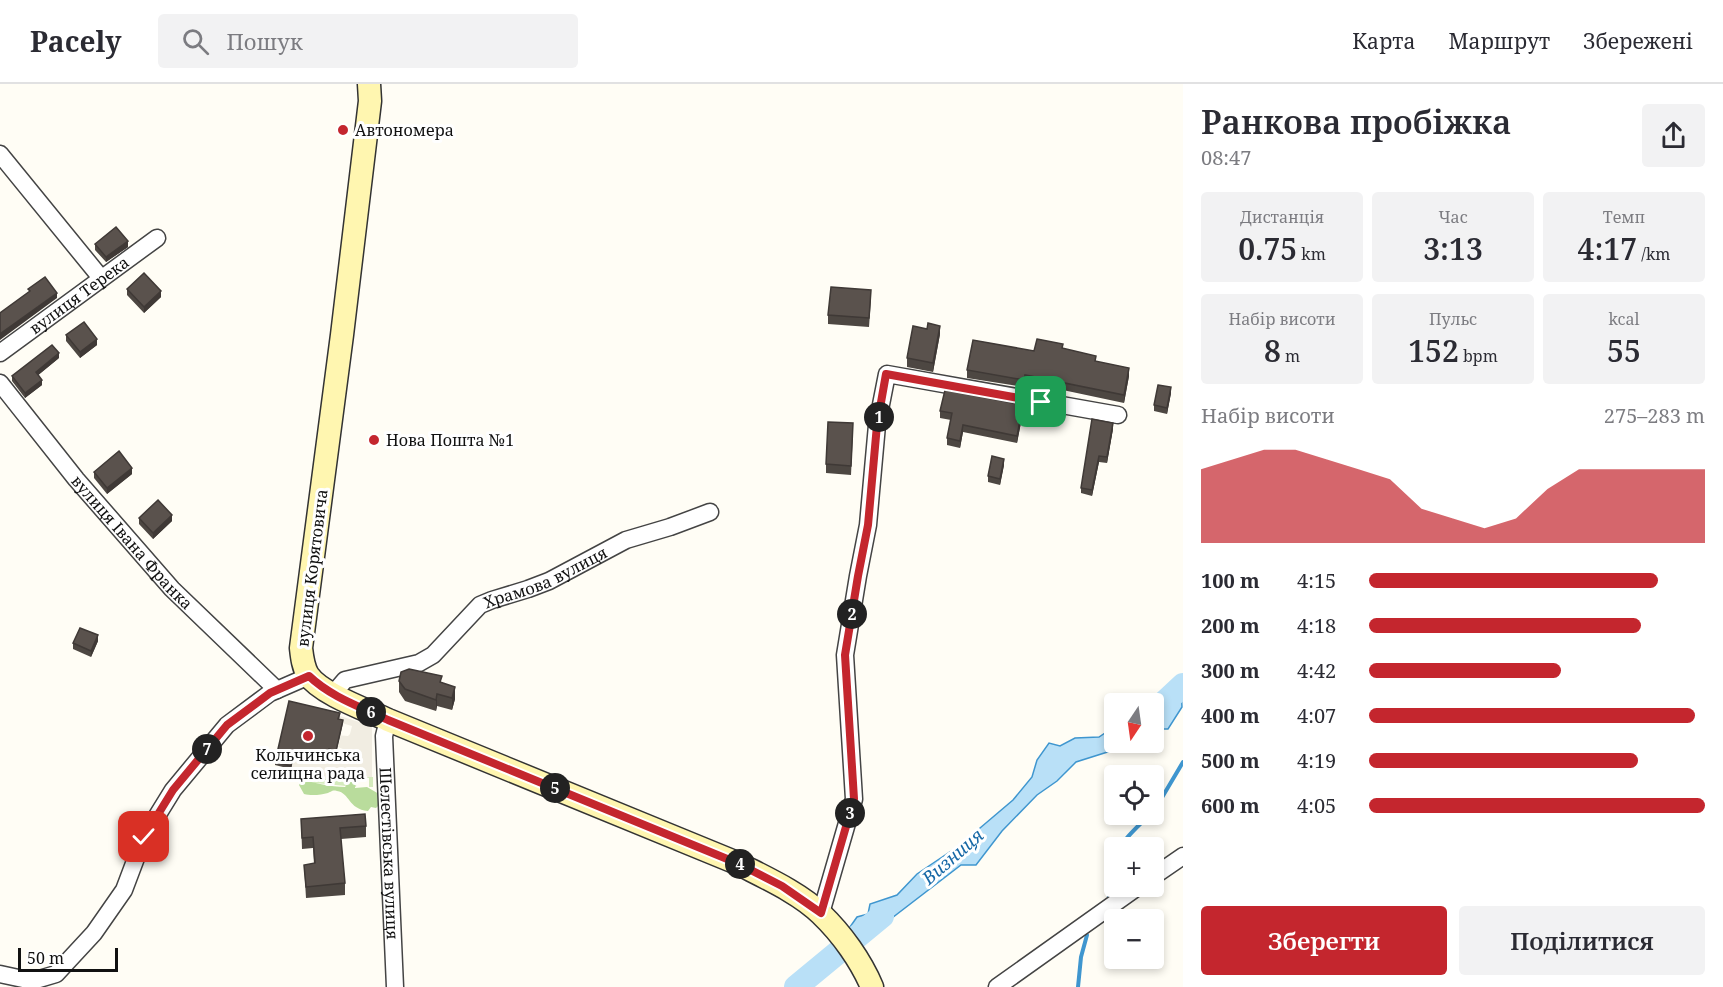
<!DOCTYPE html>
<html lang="uk">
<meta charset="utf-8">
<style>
:root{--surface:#fff;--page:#f2f2f3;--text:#2b2b33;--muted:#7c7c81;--line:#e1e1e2;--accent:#c4262e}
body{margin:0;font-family:"Noto Serif",serif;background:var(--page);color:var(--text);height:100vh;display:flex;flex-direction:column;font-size:22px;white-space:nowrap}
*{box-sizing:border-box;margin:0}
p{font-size:20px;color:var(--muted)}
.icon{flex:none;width:33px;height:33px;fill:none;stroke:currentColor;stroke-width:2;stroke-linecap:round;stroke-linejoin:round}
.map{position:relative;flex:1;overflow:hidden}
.panel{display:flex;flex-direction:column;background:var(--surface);width:540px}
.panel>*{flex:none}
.needle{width:39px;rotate:193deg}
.controls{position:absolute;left:1104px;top:609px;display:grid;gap:12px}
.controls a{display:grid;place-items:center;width:60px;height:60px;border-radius:6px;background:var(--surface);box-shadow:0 3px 9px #0003;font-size:30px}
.scale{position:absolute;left:18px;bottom:15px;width:100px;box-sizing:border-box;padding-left:6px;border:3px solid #111;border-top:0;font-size:16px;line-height:21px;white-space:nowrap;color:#111;-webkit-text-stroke:4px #fff;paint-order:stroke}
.pin{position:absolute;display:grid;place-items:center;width:51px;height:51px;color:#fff;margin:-26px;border-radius:12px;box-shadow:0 3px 9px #0006}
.km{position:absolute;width:30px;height:30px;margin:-15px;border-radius:50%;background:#222;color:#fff;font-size:16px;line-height:30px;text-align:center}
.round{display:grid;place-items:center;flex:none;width:63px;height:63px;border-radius:6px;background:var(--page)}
.headline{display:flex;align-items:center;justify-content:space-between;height:102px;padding:0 18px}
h1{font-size:33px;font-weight:600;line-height:45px}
.stats{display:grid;grid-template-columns:repeat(3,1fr);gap:9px;height:102px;padding:6px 18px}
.stats div{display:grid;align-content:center;border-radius:6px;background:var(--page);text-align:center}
.stats b{font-size:30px;font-weight:600}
.stats small{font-size:16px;font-weight:400}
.stats p{font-size:16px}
.chart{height:168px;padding:12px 18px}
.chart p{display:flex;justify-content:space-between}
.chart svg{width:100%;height:108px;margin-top:6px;fill:var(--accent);opacity:.7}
.action{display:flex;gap:12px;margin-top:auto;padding:12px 18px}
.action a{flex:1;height:69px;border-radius:6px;background:var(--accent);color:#fff;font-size:24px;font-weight:600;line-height:69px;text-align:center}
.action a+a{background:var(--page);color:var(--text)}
ul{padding:0 18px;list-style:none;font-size:20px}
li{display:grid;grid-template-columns:96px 72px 1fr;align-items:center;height:45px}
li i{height:15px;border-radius:8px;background:var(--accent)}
header{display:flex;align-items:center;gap:36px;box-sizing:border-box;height:84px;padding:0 30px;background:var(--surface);border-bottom:2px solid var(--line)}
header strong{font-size:28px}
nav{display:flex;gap:33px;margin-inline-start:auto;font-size:21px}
.search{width:420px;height:54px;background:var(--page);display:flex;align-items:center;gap:15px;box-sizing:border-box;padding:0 21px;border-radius:6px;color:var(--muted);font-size:22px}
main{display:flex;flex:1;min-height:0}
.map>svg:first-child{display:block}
.green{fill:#d5ebbd}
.forest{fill:#b9dc9c}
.plaza{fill:#f1ede2}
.water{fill:#b9e0f7;stroke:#3f96cf;stroke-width:1.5}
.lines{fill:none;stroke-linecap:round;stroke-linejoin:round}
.stream{stroke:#3f96cf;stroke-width:4}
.river{stroke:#b9e0f7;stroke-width:24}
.street-casing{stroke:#444;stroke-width:19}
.secondary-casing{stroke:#333;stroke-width:25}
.street{stroke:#fff;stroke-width:16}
.secondary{stroke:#fff6b0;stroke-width:22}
.wall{fill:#4d4742}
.shaded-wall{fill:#3f3936}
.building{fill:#5a524d;stroke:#3f3936;stroke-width:1.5}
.route-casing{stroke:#fff;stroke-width:12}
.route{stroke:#c4262e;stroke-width:8}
.poi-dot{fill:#c4262e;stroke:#fff;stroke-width:2}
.labels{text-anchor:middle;stroke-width:6;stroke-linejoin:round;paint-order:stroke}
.poi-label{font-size:16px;fill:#111;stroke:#fff;text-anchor:start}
.street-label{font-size:16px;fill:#111;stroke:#fff}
.water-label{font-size:18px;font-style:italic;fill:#1768a6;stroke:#fff}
</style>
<header>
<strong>Pacely</strong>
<div class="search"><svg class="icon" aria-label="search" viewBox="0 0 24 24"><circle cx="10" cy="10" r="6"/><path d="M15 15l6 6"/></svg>Пошук</div>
<nav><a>Карта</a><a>Маршрут</a><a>Збережені</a></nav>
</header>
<main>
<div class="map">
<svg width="1183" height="903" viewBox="0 0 1183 903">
<rect width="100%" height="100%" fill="#fffdf5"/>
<!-- green -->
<path class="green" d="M286,690L347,697L351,693H373V703H369V694L357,693L356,703L285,696Z"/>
<!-- forest -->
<path class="forest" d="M301,695C314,699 331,703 345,703L349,698L355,697V704L367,703L379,710V721L376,724L371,723L368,727C348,725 350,709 337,707C332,706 333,707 328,709C321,711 311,712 304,710L299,701Z"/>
<!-- plaza -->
<path class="plaza" d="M340,632L372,642V693H351L347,697L286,690L287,684H291L298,655L309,657L305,674L326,679L329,669L344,672L345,667L343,665L338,663L340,655L335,651L348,652L350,650L352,642L338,638Z"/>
<!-- water -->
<path class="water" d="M1181,602L1182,623L1168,645H1161L1154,649L1153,619Z
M1114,643V658L1136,659L1076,678L1057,697L1037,711L1002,747L976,781H961L862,857L850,843L857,833L868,830L870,820L897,811L917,790L960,761L1013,716L1032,693L1037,676L1049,659L1060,662L1075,654L1099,653Z"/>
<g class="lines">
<!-- stream -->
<path class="stream" d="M1154,727L1183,678
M1120,764C1124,754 1142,739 1150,730
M1109,812L1114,802
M1078,903L1081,873L1087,851"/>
<!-- river -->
<path class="river" d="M1154,628L1183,601
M796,903L882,832"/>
<defs>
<g id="street">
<path d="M0,70L101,194"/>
<path id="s1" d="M0,269L157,154"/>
<path id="s2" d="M0,299L76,395L172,505L277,606"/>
<path id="s3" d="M333,610L345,596L419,579L433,571L480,521L492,516L528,505L549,497L626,456L670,443L710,428"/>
<path id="s4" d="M388,636L384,652L395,903"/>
<path d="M1154,792L1183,772"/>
<path d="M821,829L854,715L845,571L858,492L868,441L877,341L887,290L1118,331"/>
<path d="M0,890L23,895H39L56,890L94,849L124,806L144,753L173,706L227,641L270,609L309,592"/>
<path d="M997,903L1139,802"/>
</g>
<path id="secondary" d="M369,0L370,17L342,251L301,564C302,573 303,583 308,591C321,610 367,626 388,636L737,779C764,793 800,809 821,830C842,850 861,877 872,903"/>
</defs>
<!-- street casing -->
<use href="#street" class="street-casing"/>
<!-- secondary casing -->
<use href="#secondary" class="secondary-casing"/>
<!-- street -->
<use href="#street" class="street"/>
<!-- secondary -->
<use href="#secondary" class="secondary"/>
</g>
<!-- wall -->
<path class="wall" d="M95,160L128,163L106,178L95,166Z
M127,205L161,213L144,229L127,211Z
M871,215L869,243L828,240V231Z
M940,250L933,288L907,283V274Z
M66,251L97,261L80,274L66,257Z
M1063,264L1129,292L1124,319L1025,298L1024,303L967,294V286L1034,267Z
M59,274L38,291L42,301L25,314L12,297V292Z
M1171,309L1167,330L1154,327V321Z
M940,327L1023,328L1017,359L963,348L960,364L947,361V354L951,336L940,334Z
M1113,345L1107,379L1099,378L1092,412L1081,409V404Z
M853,348L851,391L826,389V380Z
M1004,381L1000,401L988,398V392Z
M94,388L132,390L107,410L94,394Z
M139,434L172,437L153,455L139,440Z
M98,557L91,573L73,565V559Z
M399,597L442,599L455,615L452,626L437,622L436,627L405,617L399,608Z
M340,632L339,635L343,639L336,669L329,668L327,679L294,671L291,685L275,681V678Z
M301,735L366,742V753L341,755L345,799V811L306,814L304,781L314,780L313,764L302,765Z"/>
<!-- shaded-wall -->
<path class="shaded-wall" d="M128,157V163L106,178V173Z
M161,207V213L144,229V223Z
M57,209V214L0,256V250Z
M940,242V250L933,288V279Z
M97,255V261L80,274V268Z
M59,269V274L36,293V288Z
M1129,284V292L1124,319V311Z
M42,296V301L25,314V309Z
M1171,303V309L1167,330V324Z
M1023,321V328L1017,359V352Z
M1113,339V345L1107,379V373Z
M963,341V348L960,364V357Z
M1099,372V378L1092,412V406Z
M1004,375V381L1000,401V395Z
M132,384V390L107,410V404Z
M172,431V437L153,455V449Z
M98,551V557L91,573V567Z
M455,603V615L452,626V614Z
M437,610V622L436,627V616Z"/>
<!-- building -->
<path class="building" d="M116,143L128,157L106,173L95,160Z
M144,189L161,207L144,223L127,205Z
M45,193L57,209L0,250V229L30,207L28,205Z
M831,203L871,206L869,234L828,231Z
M84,238L97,255L80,268L66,251Z
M928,239L940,242L933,279L907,274L913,242L927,245Z
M1037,255L1063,260L1062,264L1096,272L1095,277L1129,284L1124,311L1025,291L1024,296L967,286L973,256L1034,267Z
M52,261L59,269L36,288L42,296L25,309L12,292Z
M1158,301L1171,303L1167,324L1154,321Z
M945,306L1023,321L1017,352L963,341L960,357L947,354L952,329L940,327Z
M1092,335L1113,339L1107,373L1099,372L1092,406L1081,404Z
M828,338L853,339L851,382L826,380Z
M119,367L132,384L107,404L94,388Z
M992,372L1004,375L1000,395L988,392Z
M158,416L172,431L153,449L139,434Z
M80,544L98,551L91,567L73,559Z
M409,585L442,592L440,598L455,603L452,614L437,610L436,616L405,605L399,597L401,588Z
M289,617L340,629L338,635L343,636L336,667L329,665L327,676L294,668L291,682L275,678Z
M365,730L366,742L340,744L345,799L306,803L304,781L315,779L313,753L302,754L301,735Z"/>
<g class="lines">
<defs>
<path id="route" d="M144,753L173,706L227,641L270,609L309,592C331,613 361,623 388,636L737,779L782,802L821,829L854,715L845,571L858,492L868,441L877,341L886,290L1041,318"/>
</defs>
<!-- route casing -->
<use href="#route" class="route-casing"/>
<!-- route -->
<use href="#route" class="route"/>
</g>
<!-- markers -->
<g class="poi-dot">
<circle cx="343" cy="46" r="6"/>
<circle cx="374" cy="356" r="6"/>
<circle cx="308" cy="652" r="6"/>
</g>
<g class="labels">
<!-- poi labels -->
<g class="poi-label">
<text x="355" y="52">Автономера</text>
<text x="386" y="362">Нова Пошта №1</text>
<text x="308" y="677" text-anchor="middle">Кольчинська<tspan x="308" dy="18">селищна рада</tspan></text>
</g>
<!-- street labels -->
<g class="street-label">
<text dy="6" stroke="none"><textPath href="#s1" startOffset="98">вулиця Терека</textPath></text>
<text dy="6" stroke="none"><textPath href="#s2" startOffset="207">вулиця Івана Франка</textPath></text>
<text transform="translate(312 484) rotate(-83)" y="6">вулиця Корятовича</text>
<text dy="6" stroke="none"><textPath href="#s3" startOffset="250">Храмова вулиця</textPath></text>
<text dy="6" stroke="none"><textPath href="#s4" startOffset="134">Шелестівська вулиця</textPath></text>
</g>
<!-- water labels -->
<g class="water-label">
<text transform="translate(953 773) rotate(-41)" y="6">Визниця</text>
</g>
</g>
</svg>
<div class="controls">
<a><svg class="needle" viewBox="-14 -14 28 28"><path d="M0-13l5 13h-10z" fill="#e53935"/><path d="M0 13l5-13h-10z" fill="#7c7c81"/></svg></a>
<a><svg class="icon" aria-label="locate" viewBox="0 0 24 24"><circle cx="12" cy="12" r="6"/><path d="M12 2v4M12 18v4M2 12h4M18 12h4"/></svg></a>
<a>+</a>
<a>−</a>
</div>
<div class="scale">50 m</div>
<div class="pin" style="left:1041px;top:318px;background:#1e9e55"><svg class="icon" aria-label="arrive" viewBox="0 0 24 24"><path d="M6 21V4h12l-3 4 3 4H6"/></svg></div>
<div class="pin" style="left:144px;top:753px;background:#d93025"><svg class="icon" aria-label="check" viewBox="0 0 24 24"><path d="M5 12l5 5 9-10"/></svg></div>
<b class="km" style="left:879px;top:333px">1</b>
<b class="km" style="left:852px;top:530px">2</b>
<b class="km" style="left:850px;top:729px">3</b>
<b class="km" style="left:740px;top:780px">4</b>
<b class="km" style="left:555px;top:704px">5</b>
<b class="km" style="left:371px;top:628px">6</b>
<b class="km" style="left:207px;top:665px">7</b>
</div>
<section class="panel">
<div class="headline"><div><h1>Ранкова пробіжка</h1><p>08:47</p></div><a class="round"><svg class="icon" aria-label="share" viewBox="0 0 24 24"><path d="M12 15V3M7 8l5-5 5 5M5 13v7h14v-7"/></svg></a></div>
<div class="stats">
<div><p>Дистанція</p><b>0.75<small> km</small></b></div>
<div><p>Час</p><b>3:13</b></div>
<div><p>Темп</p><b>4:17<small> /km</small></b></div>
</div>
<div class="stats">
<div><p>Набір висоти</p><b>8<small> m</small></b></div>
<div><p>Пульс</p><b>152<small> bpm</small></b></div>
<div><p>kcal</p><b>55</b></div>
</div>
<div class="chart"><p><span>Набір висоти</span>275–283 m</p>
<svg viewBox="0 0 160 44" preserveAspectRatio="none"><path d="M0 44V14L10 10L20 6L30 6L40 10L50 14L60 18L70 30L80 34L90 38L100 34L110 22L120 14L130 14L140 14L150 14L160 14V44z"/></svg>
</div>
<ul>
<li><b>100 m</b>4:15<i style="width:86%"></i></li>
<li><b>200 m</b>4:18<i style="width:81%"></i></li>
<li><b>300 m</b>4:42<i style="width:57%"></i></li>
<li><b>400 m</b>4:07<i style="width:97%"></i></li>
<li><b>500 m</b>4:19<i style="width:80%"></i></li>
<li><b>600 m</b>4:05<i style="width:100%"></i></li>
</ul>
<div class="action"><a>Зберегти</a><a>Поділитися</a></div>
</section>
</main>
